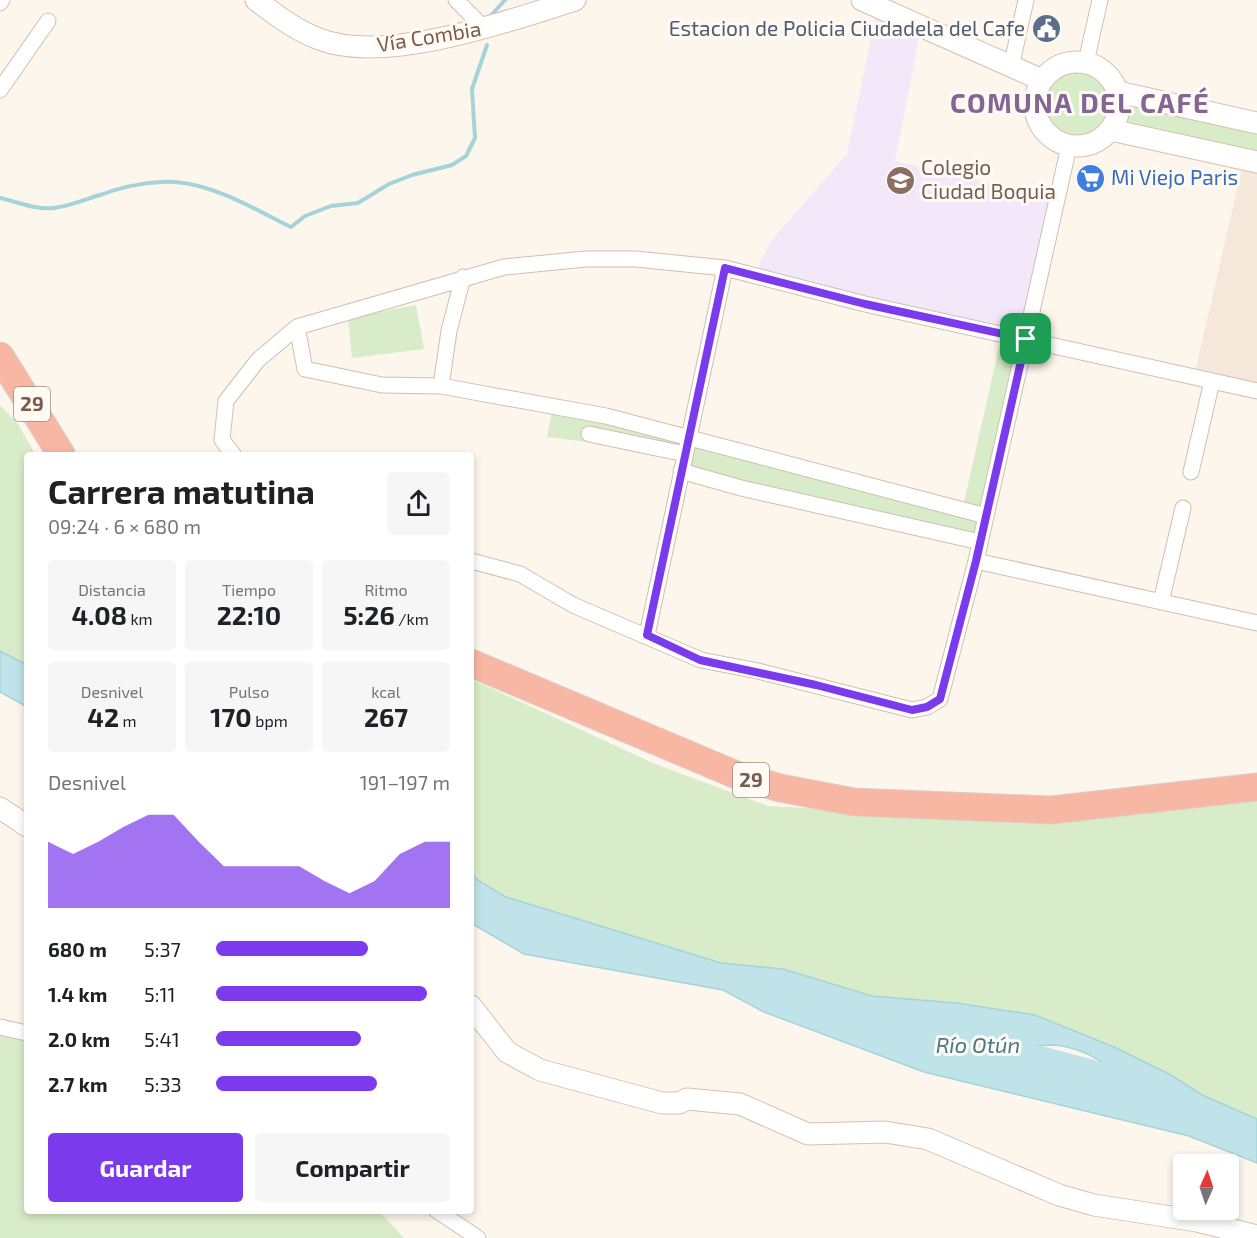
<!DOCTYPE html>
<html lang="es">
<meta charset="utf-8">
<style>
:root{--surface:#fff;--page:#f6f6f6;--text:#202124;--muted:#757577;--accent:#7c3aed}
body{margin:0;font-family:"Exo 2",sans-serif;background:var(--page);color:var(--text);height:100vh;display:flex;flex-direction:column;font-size:22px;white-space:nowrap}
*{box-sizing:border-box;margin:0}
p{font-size:20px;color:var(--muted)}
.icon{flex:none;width:33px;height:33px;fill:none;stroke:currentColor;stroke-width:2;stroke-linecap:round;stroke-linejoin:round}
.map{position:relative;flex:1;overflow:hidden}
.sheet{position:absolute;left:24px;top:452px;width:450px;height:762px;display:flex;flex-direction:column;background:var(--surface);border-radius:6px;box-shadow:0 3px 9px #0003}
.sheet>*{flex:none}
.needle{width:39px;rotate:3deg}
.fabs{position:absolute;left:1173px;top:1154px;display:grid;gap:12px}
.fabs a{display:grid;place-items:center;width:66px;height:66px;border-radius:6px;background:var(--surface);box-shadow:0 3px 9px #0003;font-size:30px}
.pin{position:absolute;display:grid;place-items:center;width:51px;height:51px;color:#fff;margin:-26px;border-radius:12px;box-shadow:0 3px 9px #0006}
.round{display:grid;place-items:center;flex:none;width:63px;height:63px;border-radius:6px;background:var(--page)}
.head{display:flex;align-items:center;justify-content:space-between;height:102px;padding:0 24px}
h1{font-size:33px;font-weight:700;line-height:45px}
.metrics{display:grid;grid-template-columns:repeat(3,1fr);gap:9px;height:102px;padding:6px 24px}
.metrics div{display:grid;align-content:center;border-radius:6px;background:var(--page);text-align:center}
.metrics b{font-size:26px;font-weight:700}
.metrics small{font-size:16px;font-weight:400}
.metrics p{font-size:16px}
.chart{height:168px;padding:12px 24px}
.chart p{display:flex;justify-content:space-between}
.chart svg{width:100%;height:108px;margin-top:6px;fill:var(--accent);opacity:.7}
.button{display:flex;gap:12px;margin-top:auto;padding:12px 24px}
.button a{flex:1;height:69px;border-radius:6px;background:var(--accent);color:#fff;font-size:24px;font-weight:700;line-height:69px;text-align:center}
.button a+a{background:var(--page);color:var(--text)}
ul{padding:0 24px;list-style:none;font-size:20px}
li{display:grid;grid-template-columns:96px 72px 1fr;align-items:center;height:45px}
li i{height:15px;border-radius:8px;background:var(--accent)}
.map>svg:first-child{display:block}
.residential{fill:#f5e8da}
.education{fill:#f3e8fa}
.green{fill:#d8ecc9}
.water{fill:#bfe3e8;stroke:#a5d3da;stroke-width:1.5;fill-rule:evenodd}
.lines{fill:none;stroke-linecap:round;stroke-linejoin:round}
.stream{stroke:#a5d3da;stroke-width:4}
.river{stroke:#bfe3e8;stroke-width:24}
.street-casing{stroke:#d1beb0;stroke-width:17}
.secondary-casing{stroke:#d6c0b0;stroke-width:23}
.highway-casing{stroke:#dad1cd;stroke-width:29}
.street{stroke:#fff;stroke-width:15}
.secondary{stroke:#fff;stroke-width:21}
.highway{stroke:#f7b7a3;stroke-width:27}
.route-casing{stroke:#fff;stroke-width:12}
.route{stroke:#7c3aed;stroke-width:8}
.labels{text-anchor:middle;stroke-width:6;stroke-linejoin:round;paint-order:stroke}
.shield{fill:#fffaf3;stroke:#a28b7f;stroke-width:1.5}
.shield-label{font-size:20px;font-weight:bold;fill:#7a5c4d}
.service-label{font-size:21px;fill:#4e5e75;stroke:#fffaf3;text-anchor:end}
.street-label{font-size:21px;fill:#7a5c4d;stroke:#fffaf3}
.education-label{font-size:21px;fill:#785e54;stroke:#fffaf3;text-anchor:start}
.shop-label{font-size:21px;fill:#366cbe;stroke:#fffaf3;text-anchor:start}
.water-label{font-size:22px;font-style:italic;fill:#437c86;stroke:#fffaf3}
.district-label{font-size:27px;font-weight:bold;letter-spacing:1.5px;fill:#846695;stroke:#fffaf3}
</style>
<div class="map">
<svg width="1257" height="1238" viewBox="0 0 1257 1238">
<rect width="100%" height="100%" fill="#fdf6ec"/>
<!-- residential -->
<path class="residential" d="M1244,159L1257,162V391L1194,377Z"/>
<!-- education -->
<path class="education" d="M877,8L921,28L895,161L1058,199L1026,339L754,274L770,242L847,154Z"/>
<!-- green -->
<path class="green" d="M1069,62C1093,60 1108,71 1118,92L1257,123V162L1111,130C1053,184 997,84 1069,62Z
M416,305L424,349L352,358L348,318Z
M1002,334L1026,339L980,542L681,471L683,460L612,445L547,437L553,407L962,511Z
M0,405L18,424L35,454H27V671L0,652Z
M471,679L655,764L768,806L959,816L1257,794V1119L1023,1024L936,1012L881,997L786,981L696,956L611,942L471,887Z
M0,1027L27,1033V1210L379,1211L404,1238H0Z"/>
<!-- water -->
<path class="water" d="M0,651L27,665V707L0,692Z
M471,873L479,881L506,897L721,963L783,969L872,996L956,1003L1035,1015L1114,1047L1171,1075L1202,1095L1257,1119V1163L1189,1136L924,1072L764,1012L723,990L524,954L471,923ZM1055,1045C1077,1048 1105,1057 1114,1079C1083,1078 1044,1077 1018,1057L1024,1046Z"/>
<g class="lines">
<!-- stream -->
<path class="stream" d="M487,20L505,0
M0,198C19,202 34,210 54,208C71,206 86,199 103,194C124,186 153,181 175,182C216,185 256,210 291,227L305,216L331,206L358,203L389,184L412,175L452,165L466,156L475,138L472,89L487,45"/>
<!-- river -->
<path class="river" d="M991,1045L1086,1070L1144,1091"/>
<defs>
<path id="street" d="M456,0L485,29
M0,3L2,0
M1086,62L1100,0
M1011,67L1026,0
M0,90L48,21
M297,327L305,369L382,385L441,386L606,416L986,516
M441,386L449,331L463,277
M589,434L685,454
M233,454L222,440L226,401L258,360L297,327L504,267L586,259H636L725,268L865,304L1257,391
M681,471L741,488L980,542
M1191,472L1212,381
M471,561L520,574L573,605L701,660L758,671L912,710L927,707L940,699L976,561L1069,146
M976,561L1257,623
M1161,602L1183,508
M647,635L725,268
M0,1027L27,1033
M436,1210L478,1238"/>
<path id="secondary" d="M256,0C276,15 295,30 319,39C385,65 509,21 575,0
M862,0L1042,80
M1035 104a42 42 0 1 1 84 0a42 42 0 1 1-84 0Z
M1118,92L1257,123
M1111,130L1257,162
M0,808L27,826
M471,1006L507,1052L540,1070L662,1103H679L687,1099L740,1104L808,1134L885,1132L928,1139L1059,1195L1094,1205L1197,1221L1257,1236"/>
<path id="highway" d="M0,356L61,454
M471,663L739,776L780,788L854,802L1051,810L1257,787"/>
</defs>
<!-- street casing -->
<use href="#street" class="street-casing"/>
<!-- secondary casing -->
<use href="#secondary" class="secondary-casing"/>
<!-- highway casing -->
<use href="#highway" class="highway-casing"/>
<!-- street -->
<use href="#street" class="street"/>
<!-- secondary -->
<use href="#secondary" class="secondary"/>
<!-- highway -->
<use href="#highway" class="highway"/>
</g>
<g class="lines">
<defs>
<path id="route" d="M725,268L865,304L1026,339L976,561L940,699L927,707L912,710L816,685L700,660L647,635Z"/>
</defs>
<!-- route casing -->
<use href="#route" class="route-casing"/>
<!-- route -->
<use href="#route" class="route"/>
</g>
<!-- icons -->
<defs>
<symbol id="civic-disc" viewBox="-11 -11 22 22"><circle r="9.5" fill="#5c6f8a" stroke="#fffaf3"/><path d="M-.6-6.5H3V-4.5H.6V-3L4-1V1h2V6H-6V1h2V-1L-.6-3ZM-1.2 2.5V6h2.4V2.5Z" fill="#fff"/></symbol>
<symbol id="supermarket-disc" viewBox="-11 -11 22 22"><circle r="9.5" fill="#3f7fe0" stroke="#fffaf3"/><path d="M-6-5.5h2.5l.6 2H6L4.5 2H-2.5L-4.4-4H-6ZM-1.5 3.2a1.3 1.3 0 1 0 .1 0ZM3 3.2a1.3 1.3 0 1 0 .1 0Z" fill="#fff"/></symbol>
<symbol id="school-disc" viewBox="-11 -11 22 22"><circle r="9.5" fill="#8d6e63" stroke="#fffaf3"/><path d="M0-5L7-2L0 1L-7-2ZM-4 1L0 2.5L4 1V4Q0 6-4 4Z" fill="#fff"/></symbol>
</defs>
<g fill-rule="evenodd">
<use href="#civic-disc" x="1030" y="12" width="33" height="33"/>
<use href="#supermarket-disc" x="1074" y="162" width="33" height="33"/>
<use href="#school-disc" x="884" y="164" width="33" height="33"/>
</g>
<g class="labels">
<!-- shield labels -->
<g class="shield">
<rect x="14" y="387" width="36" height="34" rx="4.5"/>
<rect x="733" y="763" width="36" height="34" rx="4.5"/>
</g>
<g class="shield-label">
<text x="32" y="411">29</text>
<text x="751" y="787">29</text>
</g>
<!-- service labels -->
<g class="service-label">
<text x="1025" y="36">Estacion de Policia Ciudadela del Cafe</text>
</g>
<!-- street labels -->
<g class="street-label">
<text transform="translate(429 37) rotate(-9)" y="7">Vía Combia</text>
</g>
<!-- education labels -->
<g class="education-label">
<text x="921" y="175">Colegio<tspan x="921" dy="24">Ciudad Boquia</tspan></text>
</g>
<!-- shop labels -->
<g class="shop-label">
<text x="1111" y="185">Mi Viejo Paris</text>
</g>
<!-- water labels -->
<g class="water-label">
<text x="978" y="1053">Río Otún</text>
</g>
<!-- district labels -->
<g class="district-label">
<text x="1080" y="113">COMUNA DEL CAFÉ</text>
</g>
</g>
</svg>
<div class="fabs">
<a><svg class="needle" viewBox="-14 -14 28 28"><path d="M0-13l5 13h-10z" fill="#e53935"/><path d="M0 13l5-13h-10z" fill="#757577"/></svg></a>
</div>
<div class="pin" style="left:1026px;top:339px;background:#1e9e55"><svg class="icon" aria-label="arrive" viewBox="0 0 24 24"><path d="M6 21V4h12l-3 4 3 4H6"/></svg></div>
<section class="sheet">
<div class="head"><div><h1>Carrera matutina</h1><p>09:24 · 6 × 680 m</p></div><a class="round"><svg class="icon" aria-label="share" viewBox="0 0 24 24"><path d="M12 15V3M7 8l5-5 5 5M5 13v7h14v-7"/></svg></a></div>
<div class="metrics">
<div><p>Distancia</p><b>4.08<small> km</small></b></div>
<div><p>Tiempo</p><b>22:10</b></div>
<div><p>Ritmo</p><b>5:26<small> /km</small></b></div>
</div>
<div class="metrics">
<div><p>Desnivel</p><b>42<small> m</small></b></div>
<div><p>Pulso</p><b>170<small> bpm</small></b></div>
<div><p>kcal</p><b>267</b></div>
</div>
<div class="chart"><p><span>Desnivel</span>191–197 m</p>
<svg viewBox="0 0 160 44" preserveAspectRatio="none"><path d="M0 44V17L10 22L20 17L30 11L40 6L50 6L60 17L70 27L80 27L90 27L100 27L110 33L120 38L130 33L140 22L150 17L160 17V44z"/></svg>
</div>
<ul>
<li><b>680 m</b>5:37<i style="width:65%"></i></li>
<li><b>1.4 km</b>5:11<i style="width:90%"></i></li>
<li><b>2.0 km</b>5:41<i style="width:62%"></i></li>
<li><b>2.7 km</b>5:33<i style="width:69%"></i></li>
</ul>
<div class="button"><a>Guardar</a><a>Compartir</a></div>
</section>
</div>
